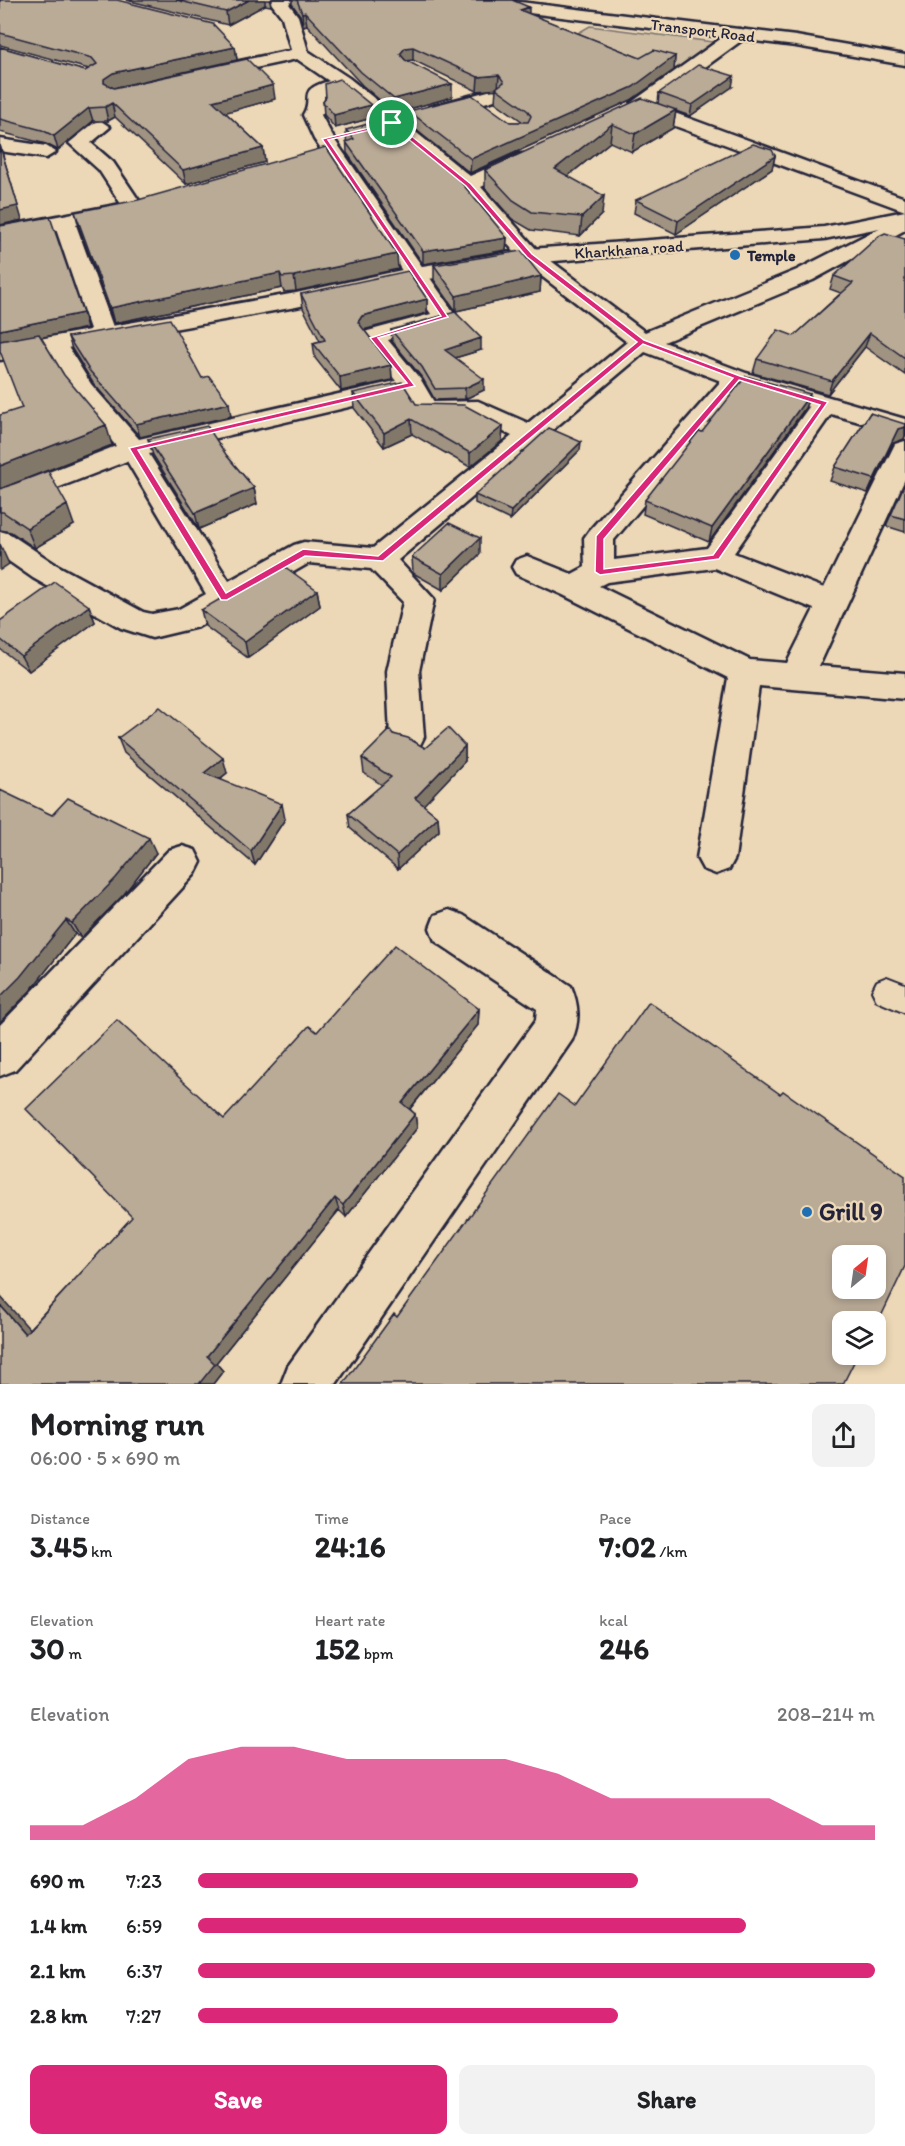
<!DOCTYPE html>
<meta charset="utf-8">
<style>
:root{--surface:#fff;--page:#f2f2f2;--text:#202124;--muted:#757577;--accent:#db2777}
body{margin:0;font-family:Itim,sans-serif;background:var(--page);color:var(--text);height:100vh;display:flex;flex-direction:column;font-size:22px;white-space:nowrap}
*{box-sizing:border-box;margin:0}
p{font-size:20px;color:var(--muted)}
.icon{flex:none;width:33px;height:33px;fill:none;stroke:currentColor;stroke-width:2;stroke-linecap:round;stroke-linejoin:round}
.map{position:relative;height:1384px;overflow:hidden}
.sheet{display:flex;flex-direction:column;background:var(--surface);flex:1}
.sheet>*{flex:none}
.needle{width:39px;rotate:29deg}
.buttons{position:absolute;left:832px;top:1245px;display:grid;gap:12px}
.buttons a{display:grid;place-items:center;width:54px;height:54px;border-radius:12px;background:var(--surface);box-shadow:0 3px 9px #0003;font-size:30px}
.pin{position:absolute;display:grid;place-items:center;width:51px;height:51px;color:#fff;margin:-26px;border:3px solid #fff;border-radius:50%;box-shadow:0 2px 6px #0007}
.round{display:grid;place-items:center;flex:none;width:63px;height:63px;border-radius:12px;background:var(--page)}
.summary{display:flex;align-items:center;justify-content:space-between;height:102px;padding:0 30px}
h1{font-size:33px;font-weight:700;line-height:45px}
.figures{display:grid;grid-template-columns:repeat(3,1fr);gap:9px;height:102px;padding:6px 30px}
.figures div{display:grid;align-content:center}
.figures b{font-size:30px;font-weight:700}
.figures small{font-size:16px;font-weight:400}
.figures p{font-size:16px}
.chart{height:168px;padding:12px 30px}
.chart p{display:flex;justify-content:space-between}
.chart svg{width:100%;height:108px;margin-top:6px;fill:var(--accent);opacity:.7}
.primary-button{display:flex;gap:12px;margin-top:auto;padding:12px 30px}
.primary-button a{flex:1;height:69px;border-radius:12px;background:var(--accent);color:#fff;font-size:24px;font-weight:700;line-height:69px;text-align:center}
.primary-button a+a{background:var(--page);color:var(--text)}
ul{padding:0 30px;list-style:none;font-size:20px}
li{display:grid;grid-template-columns:96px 72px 1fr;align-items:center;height:45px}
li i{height:15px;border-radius:8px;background:var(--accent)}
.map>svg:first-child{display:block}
.green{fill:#cfbea4;stroke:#787070;stroke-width:1.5}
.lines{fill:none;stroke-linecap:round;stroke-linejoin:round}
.lane-casing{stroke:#22223b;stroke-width:4}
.street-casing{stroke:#22223b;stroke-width:5}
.secondary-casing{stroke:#22223b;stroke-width:5}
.lane{fill:#ecd8b6;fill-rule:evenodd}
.street{fill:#ecd8b6;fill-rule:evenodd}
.secondary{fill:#ecd8b6;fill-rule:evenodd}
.wall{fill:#a09382;stroke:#22223b;stroke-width:1.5}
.shaded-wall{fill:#82786a;stroke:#22223b;stroke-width:1.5}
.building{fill:#baab97;stroke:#22223b;stroke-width:1.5;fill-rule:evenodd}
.route{fill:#db2777;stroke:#fff;stroke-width:1.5;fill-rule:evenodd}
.poi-dot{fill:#1f6fb2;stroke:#ecd8b6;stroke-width:2}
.labels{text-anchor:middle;stroke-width:4.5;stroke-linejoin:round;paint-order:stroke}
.far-street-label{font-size:16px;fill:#22223b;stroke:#ecd8b6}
.far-poi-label{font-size:16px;font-weight:bold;fill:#22223b;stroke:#ecd8b6;text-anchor:start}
.near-poi-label{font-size:24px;font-weight:bold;fill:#22223b;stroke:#ecd8b6;text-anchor:start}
</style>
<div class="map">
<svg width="905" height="1384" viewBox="0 0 905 1384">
<rect width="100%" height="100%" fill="#ecd8b6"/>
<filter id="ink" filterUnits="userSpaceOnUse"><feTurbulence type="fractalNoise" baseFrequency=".0167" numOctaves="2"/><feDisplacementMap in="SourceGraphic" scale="12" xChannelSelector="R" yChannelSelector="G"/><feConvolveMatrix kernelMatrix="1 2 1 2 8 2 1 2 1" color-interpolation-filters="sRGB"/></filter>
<g filter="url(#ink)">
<!-- green -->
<path class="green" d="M590,26L713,42L681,70L564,41Z"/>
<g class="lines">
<defs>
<path id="lane" d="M887,977L905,984V1013L877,1001L872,991L877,981Z"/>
<path id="street" d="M273,0H293L289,4L298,16L308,51L349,78L470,176L519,154H533L536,158L533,162L481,187L538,251L645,332L797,270L905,215V230L813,280L664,342L746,373L905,419V435L831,414L734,553L824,588L892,450L895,444L905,441V479L819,666L905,673V699L759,686L735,858L729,869L716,874L703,869L697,858L728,678L563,595L516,574L512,567L516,560L527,556L572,574L585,567L584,538L589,531L721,381L645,352L398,560L434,599L419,671L424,737L419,747L407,751L395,747L390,737L387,671L403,602L371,569L309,563L198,627L152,638L121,628L33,578L0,555V531L10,534L55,564L143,612L152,614L179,609L206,594L127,461L0,510V491L116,446L72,393L42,344L45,339L54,337L63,339L91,384L139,439L396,381L361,337L364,332L431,314L314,139L303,115C315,97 295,91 329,81L297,59L208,78L199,73L202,69L291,50L282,17L271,3ZM340,89L461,189L522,261L627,342L528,423L478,401L434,402L421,380L388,340L453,322L457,317L334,139L321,115L325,110L324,96ZM742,388L809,407L707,548L614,560V540ZM404,394L417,416L426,418L474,417L512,436L373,548L304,542L294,545L229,581L149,454ZM714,568L814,609L787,663L750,660L599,586L607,582Z
M739,29L745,30L747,34L745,38L653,105L905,198V211L632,110L630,106L632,102L733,30Z
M492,90L498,91L501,95L498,99L436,117L427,111L429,107Z
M101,121L110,127L91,143L113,162L144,208L141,212L134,214L76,225L116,335L113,340L104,342L95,340L92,335L56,229L0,239V227L121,204L99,170L69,143L94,123Z
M0,139L46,146L56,152L46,158L0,151Z
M182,846L195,850L201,862L195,874L15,1070L0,1076V1025L169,850Z
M449,910L463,915L571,986C579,1005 580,1021 572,1040L336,1384H281L288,1366L536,1020L537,1009L435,941L430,928L435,915Z"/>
<path id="secondary" d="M457,0H504L796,36L905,55V65L796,46L465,5Z
M905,211V223L824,239L530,263L416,281L296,307L0,360V346L296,293L416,267L530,249L824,227Z"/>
</defs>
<!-- lane casing -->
<use href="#lane" class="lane-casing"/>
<!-- street casing -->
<use href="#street" class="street-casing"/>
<!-- secondary casing -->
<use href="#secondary" class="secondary-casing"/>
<!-- lane -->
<use href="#lane" class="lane"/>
<!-- street -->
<use href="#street" class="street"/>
<!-- secondary -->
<use href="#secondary" class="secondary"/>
</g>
<!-- wall -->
<path class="wall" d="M0,0L235,47L237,60L117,87L275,99L225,112L263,148L265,162L186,184L115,117L108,121H93L58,150L46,144L0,132V47L85,71L89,69L0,45Z
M126,0H271L270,1L271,6L265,5L228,25Z
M292,0H508L529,14L640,58L675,56L674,70L631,100L470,173L410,125L409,111L510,122H523L495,102L496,89L477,91L413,60L406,61L452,97L395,113L362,85L307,25L303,26L300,15L292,4Z
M732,87L690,116L676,111L673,128L632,152L610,142L568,176L602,214L580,236L531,230L512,219L485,188V170L658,104L659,93Z
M323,102L372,118L335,128L324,115Z
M346,130L507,238L506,250L423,264L347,153Z
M775,156L772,169L676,234L634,213L636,200Z
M75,212L398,269L296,291L284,292L282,288L114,323L79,227Z
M905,239V375L865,347L828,394L753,373L757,359L794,336L841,293L830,289L834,276Z
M434,265L541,276L540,292L456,311L434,280Z
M301,294L427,299V313L364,330L391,365L392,380L341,391L315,358L313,343L320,341L303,308Z
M391,330L481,350L455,358L484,390L465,399L435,400L423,379L392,341Z
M68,337L202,378L231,416L140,437L93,383L72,349Z
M353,393L416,404L503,426L502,441L470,467L412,434L384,447L354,408Z
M810,394L805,408L709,542L643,514L645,500L702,432Z
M870,413L904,439L893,443L868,493L830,481L835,467Z
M148,439L227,456L254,488L257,504L199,529L153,455Z
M580,450L510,520L475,503V495Z
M905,483V532L886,526Z
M0,489L74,525L35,548L11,532L0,530Z
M480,554L443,590L413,573L412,557Z
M317,590L320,606L248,658L205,626L201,610Z
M89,606L95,622L29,671L0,649V621Z
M393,734L425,748L465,746V761L423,805L438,817L439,831L398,869L350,828L348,814L382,785L364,773L362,758Z
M118,738L227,773L220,779L285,819L255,865L124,753Z
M52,815L156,853L124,894L81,938L75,934L30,991Z
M479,1009L478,1025L410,1109L415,1114L417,1128L346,1217L339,1210L216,1363L223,1371L213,1384H0L29,1329L224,1119L317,1032Z"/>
<!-- shaded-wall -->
<path class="shaded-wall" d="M249,0H265V5L228,25L226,12Z
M529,7V20L520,10Z
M305,12L307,25L303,26L302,13Z
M235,47L237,60L117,87L107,92L104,83V79L113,73Z
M413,47V60L406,61L400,54L405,48Z
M675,56L674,70L631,100L470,173L471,159Z
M499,75L498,89L477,91L478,77Z
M734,76L732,87L690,116L692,105Z
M452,84V97L395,113L394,99Z
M273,85L275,99L216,115L213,101Z
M112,103L115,117L108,121L105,107Z
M371,105L372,118L335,128L334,115Z
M89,108L93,121L58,150L54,136Z
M676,110L673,128L632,152L635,134Z
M612,124L610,142L554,187L555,169Z
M0,145L22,220L0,225Z
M263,148L265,162L186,184L183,170Z
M775,156L772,169L676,234L678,221Z
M604,196L602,214L580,236L582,217Z
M507,238L506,250L423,264V251Z
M397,254L398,269L296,291L294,276Z
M280,273L282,288L114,323L110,308Z
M541,276L540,292L456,311V296Z
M427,299V313L363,330L358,322L362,316Z
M83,313L87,328L0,346V330Z
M870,333L865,347L828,394L832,381Z
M481,338V350L445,361V350Z
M391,365L392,380L341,391L340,377Z
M484,379V390L465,399V388Z
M810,394L805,408L709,542L712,528Z
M229,403L231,416L140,437L136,424Z
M411,419L412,434L384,447V433Z
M106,425L112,445L0,489V466Z
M503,426L502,441L470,467V453Z
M905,427V436L904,439L893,443L868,493L874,479L898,429Z
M581,442L580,450L510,520L511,511Z
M254,488L257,504L199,529L195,513Z
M67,505L74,525L35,548L27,528Z
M480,538V554L443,590V574Z
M0,544L9,564L0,570Z
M317,590L320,606L248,658L245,642Z
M89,606L95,622L29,671L21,656Z
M465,746V761L416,813L415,798Z
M223,758L227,773L209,787L204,773Z
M282,804L285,819L255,865L251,851Z
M438,817L439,831L398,869L397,855Z
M149,838L156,853L124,894L81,938L72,923Z
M66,920L75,934L30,991L0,1022V997Z
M479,1009L478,1025L403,1117L402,1103Z
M415,1114L417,1128L346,1217L343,1205Z
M335,1198L339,1210L216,1363L223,1371L213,1384H199L207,1356Z
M0,1296L40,1341L25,1334L0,1305Z"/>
<!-- building -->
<path class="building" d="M0,0H117L213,24L235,47L113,73L104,79V83L114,88L247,59L273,85L213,101L263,148L183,170L112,103L105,107L89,108L54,136L42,130L0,119V47L85,71L97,64L92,58L0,33Z
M176,0H249L226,12Z
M297,0H512L529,7L520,10L640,58L654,50L675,56L633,87L471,159L409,111L472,95L510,122H528L531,116L528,111L496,88L504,82L499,75L478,77L413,47L405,48L400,54L405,60L452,84L394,99L361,72L305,12L302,13Z
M698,65L734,76L692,105L659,93Z
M339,79L371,105L334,115L323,102L326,97L325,84Z
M642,98L676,110L635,134L612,124L555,169L604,196L582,217L532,212L513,200L485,170Z
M386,119L456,176L507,238L423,251L346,142L354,139L346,130Z
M753,144L772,150L775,156L678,221L636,200Z
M0,146L18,206L0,210Z
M326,147L397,254L294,276L282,277L280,273L110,308L75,212L138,200Z
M50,217L83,313L0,330V226Z
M885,233L905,239V358L870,333L832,381L757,359L778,330L794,336L853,283L834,276L879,236Z
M521,251L541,276L456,296L434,265Z
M408,271L427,299L362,316L358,322L391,365L340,377L313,343L325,340L301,294Z
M455,312L481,338L445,350L484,379L465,388L435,389L422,367L391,330Z
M170,319L202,378L209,376L229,403L136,424L89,370L68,337Z
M39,334L64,375L106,425L0,466V415L22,408L0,351V341Z
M746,376L810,394L712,528L645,500L684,450L699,431L702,432Z
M402,382L416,404L464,405L503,426L470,453L411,419L384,433L353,393Z
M870,413L905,424V427L898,429L874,479L835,467Z
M207,426L227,456L254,488L195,513L148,439Z
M549,428L581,442L511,511L475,495Z
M48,471L67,505L27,528L3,512H0V489Z
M905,483V519L891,515Z
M449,523L480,538L443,574L412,557Z
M281,564L317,590L245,642L201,610Z
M55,582L89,606L21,656L0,639V621Z
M160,707L223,758L204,773L282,804L251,851L118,738Z
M448,728L465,746L415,798L438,817L397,855L348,814L391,777L362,758L390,730L393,734L408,738L425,748Z
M0,790L52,815L68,798L149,838L116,878L72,923L66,920L20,977L0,997Z
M395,945L479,1009L402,1103L415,1114L343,1205L335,1198L207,1356L215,1364L199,1384H0V1305L25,1334L132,1217L26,1109L117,1020L224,1119L309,1026L317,1032Z
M649,1002L780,1094L783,1091L905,1176V1266L876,1327V1322H843V1354H858L843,1384H343L394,1314L397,1317L558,1094L575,1106ZM843,1256H876V1288H843Z"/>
</g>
<!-- route -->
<path class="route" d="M394,122L471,184L532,254L644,340L740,376L828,402L719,559L600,575L595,572L596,536L733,378L643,344L383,561L305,556L227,600H221L129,448L407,383L370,338L441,316L322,139ZM391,125L466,186L527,257L637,342L378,556L303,549L226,593L138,450L415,386L378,338L448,317L328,140ZM739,380L820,405L713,555L604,569V539Z"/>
<!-- markers -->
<g class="poi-dot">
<circle cx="735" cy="255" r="6"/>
<circle cx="807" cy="1212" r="6"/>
</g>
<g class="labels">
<!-- far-street labels -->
<g class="far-street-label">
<text transform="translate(703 30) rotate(7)" y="6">Transport Road</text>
<text transform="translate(629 249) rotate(-4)" y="6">Kharkhana road</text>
</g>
<!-- far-poi labels -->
<g class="far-poi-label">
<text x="747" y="261">Temple</text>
</g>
<!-- near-poi labels -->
<g class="near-poi-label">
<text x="819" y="1220">Grill 9</text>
</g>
</g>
</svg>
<div class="buttons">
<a><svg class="needle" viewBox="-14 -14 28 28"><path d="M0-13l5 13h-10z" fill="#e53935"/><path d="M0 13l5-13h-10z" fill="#757577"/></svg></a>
<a><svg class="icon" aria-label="layers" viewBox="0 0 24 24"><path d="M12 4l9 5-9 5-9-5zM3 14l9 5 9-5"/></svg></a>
</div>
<div class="pin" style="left:392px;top:123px;background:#1e9e55"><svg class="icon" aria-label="arrive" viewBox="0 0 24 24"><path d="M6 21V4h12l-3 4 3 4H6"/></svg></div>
</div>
<section class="sheet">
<div class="summary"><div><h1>Morning run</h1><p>06:00 · 5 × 690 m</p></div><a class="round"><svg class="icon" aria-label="share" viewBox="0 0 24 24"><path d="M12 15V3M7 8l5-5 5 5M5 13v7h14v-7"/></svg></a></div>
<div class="figures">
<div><p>Distance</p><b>3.45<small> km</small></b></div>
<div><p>Time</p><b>24:16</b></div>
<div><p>Pace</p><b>7:02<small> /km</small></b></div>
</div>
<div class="figures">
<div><p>Elevation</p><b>30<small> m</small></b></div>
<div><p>Heart rate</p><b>152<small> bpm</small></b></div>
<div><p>kcal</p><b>246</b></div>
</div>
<div class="chart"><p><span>Elevation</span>208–214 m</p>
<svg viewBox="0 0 160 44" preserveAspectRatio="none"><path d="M0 44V38L10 38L20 27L30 11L40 6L50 6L60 11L70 11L80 11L90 11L100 17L110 27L120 27L130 27L140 27L150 38L160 38V44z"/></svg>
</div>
<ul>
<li><b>690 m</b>7:23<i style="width:65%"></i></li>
<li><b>1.4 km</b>6:59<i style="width:81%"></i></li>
<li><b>2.1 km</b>6:37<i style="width:100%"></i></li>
<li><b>2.8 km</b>7:27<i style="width:62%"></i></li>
</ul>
<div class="primary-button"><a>Save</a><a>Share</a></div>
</section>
